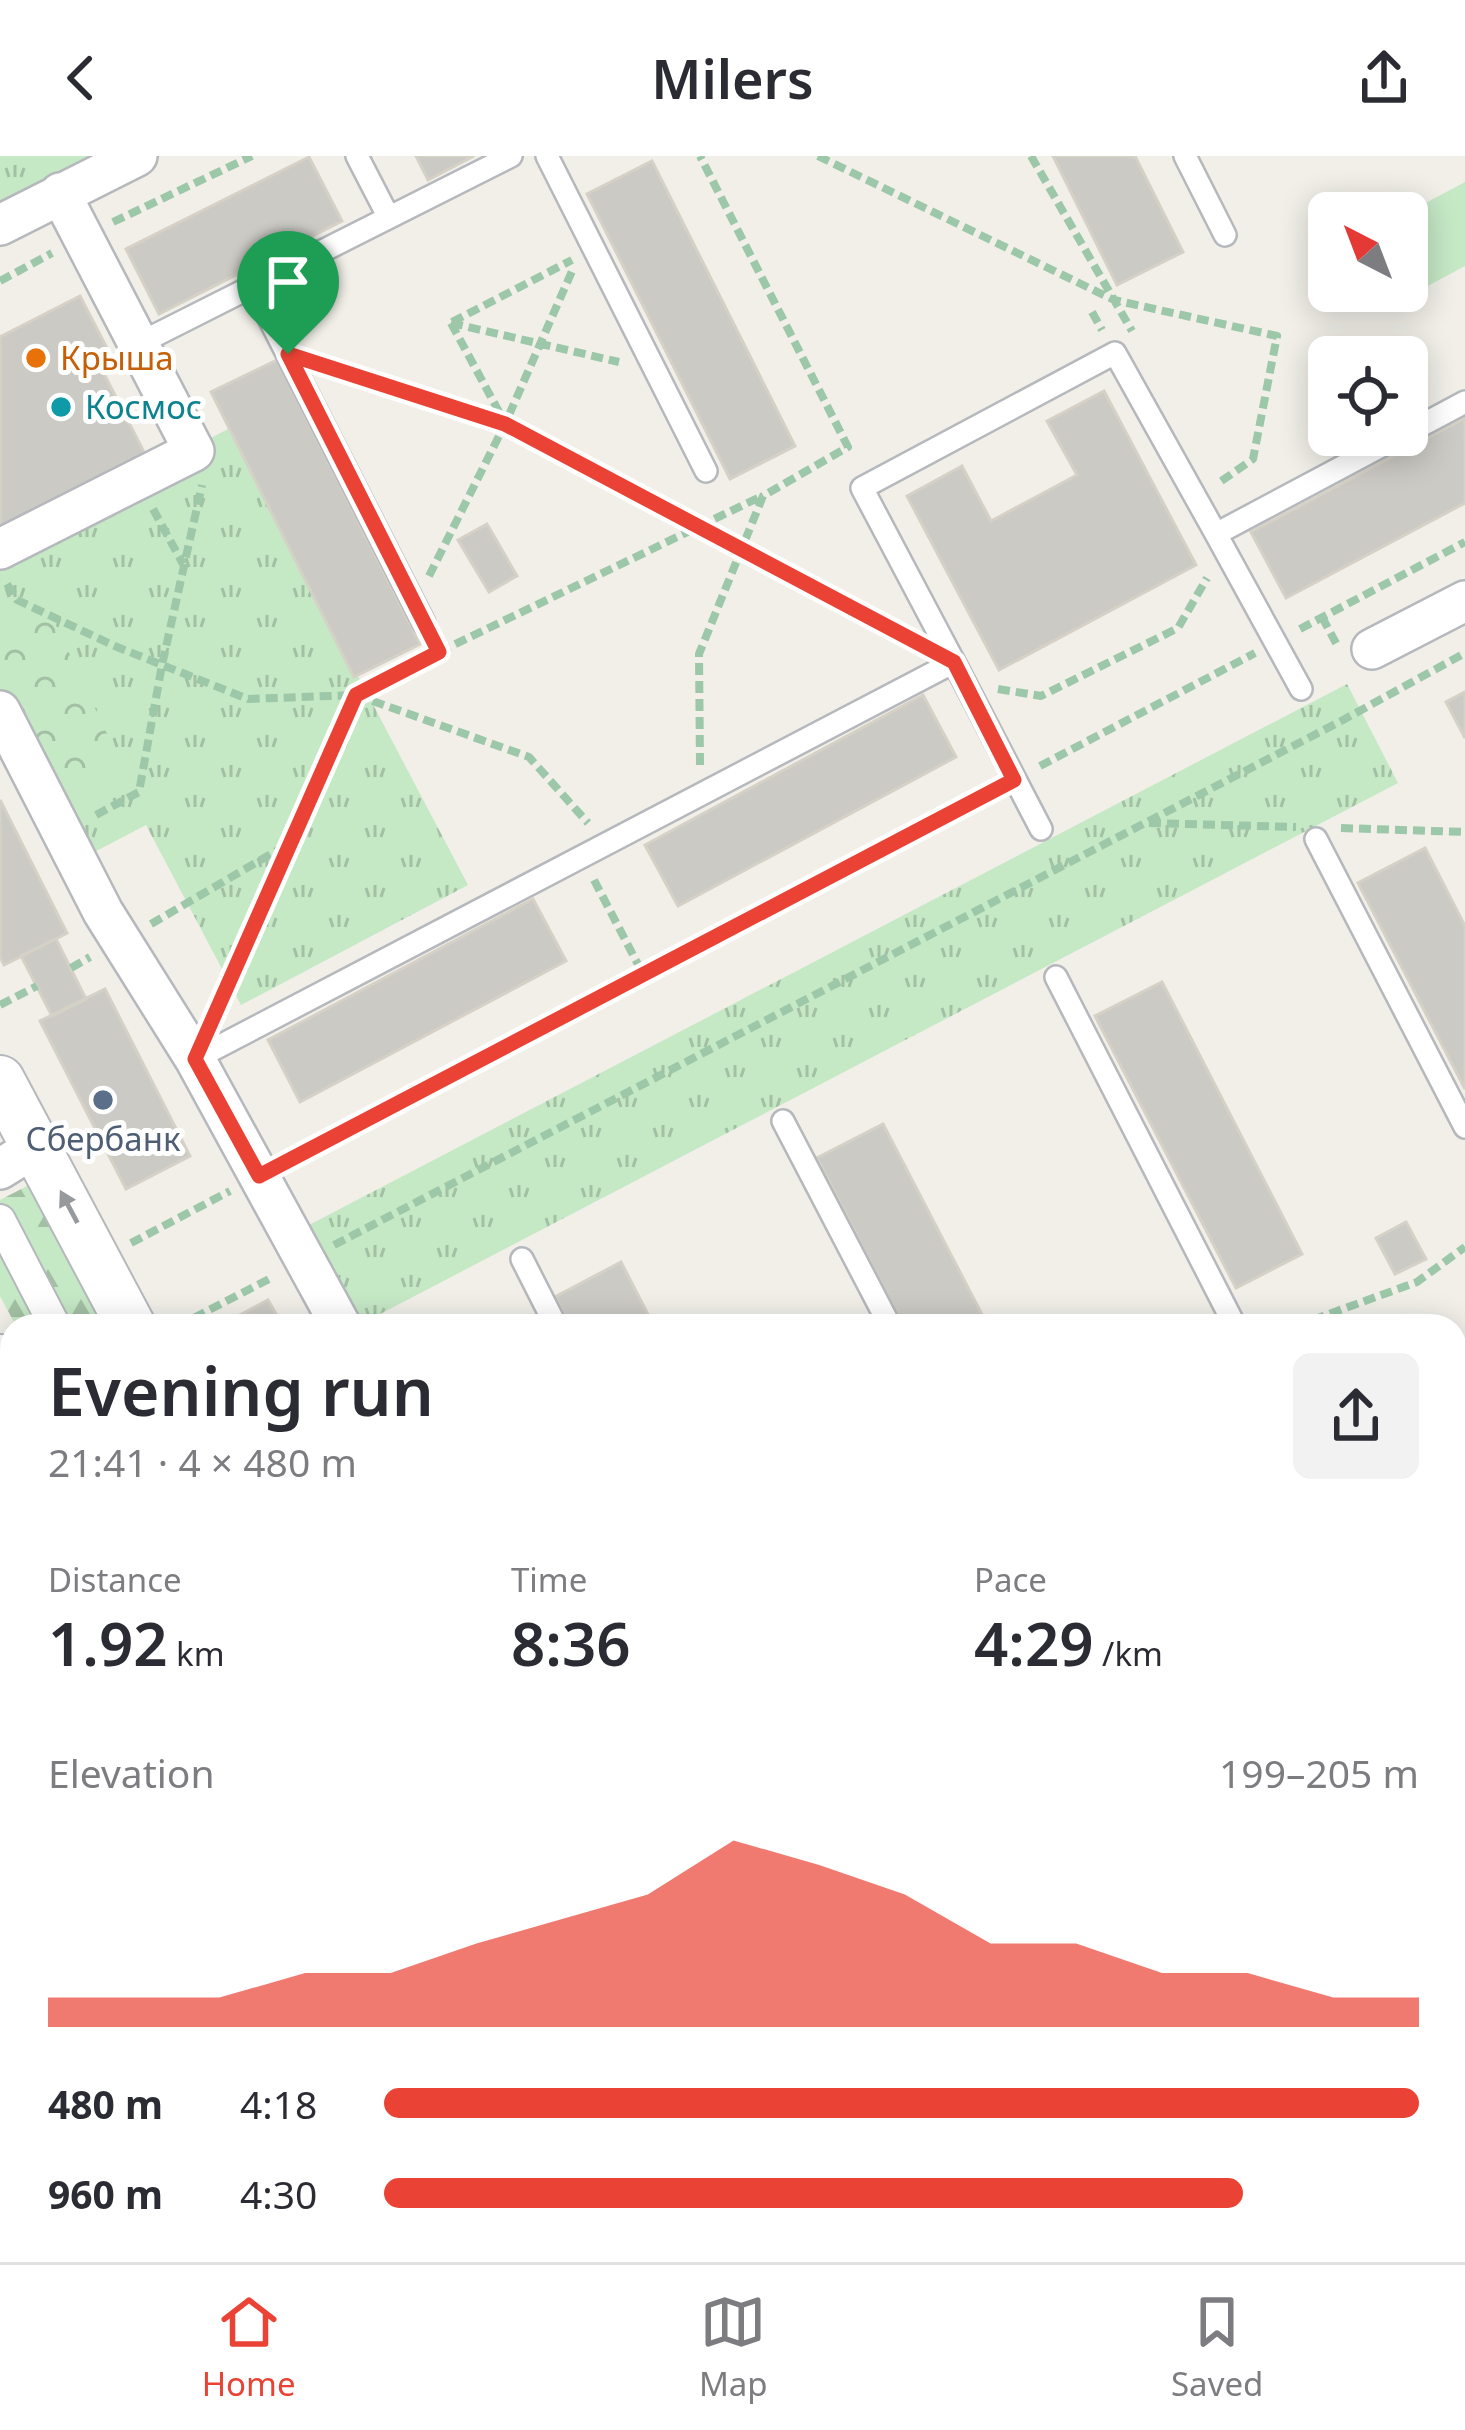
<!DOCTYPE html>
<meta charset="utf-8">
<style>
:root{--surface:#fff;--page:#f2f2f3;--text:#2b2b33;--muted:#7c7c81;--line:#e1e1e2;--accent:#ea4335}
body{margin:0;font-family:"Noto Sans",sans-serif;background:var(--page);color:var(--text);height:100vh;display:flex;flex-direction:column;font-size:45px;white-space:nowrap}
*{box-sizing:border-box;margin:0}
p{font-size:39px;color:var(--muted)}
.icon{flex:none;width:66px;height:66px;fill:none;stroke:currentColor;stroke-width:2;stroke-linecap:round;stroke-linejoin:round}
.map{position:relative;flex:1;overflow:hidden}
.details{position:absolute;left:0px;top:1158px;width:1467px;height:948px;display:flex;flex-direction:column;background:var(--surface);border-radius:36px 36px 0 0;box-shadow:0 6px 30px #0003}
.details>*{flex:none}
.needle{width:78px;rotate:318deg}
.controls{position:absolute;left:1308px;top:36px;display:grid;gap:24px}
.controls a{display:grid;place-items:center;width:120px;height:120px;border-radius:18px;background:var(--surface);box-shadow:0 6px 30px #0003;font-size:60px}
.pin{position:absolute;display:grid;place-items:center;width:102px;height:102px;color:#fff;margin:-123px -51px;border-radius:50% 50% 50% 0;rotate:-45deg;box-shadow:0 0 12px #0007}
.pin .icon{rotate:45deg}
.round{display:grid;place-items:center;flex:none;width:126px;height:126px;border-radius:18px;background:var(--page)}
.headline{display:flex;align-items:center;justify-content:space-between;height:204px;padding:0 48px}
h1{font-size:66px;font-weight:600;line-height:90px}
.stats{display:grid;grid-template-columns:repeat(3,1fr);gap:18px;height:204px;padding:12px 48px}
.stats div{display:grid;align-content:center}
.stats b{font-size:60px;font-weight:600}
.stats small{font-size:33px;font-weight:400}
.stats p{font-size:33px}
.chart{height:336px;padding:24px 48px}
.chart p{display:flex;justify-content:space-between}
.chart svg{width:100%;height:216px;margin-top:12px;fill:var(--accent);opacity:.7}
ul{padding:0 48px;list-style:none;font-size:39px}
li{display:grid;grid-template-columns:192px 144px 1fr;align-items:center;height:90px}
li i{height:30px;border-radius:15px;background:var(--accent)}
header{display:flex;justify-content:space-between;align-items:center;height:156px;padding:0 48px;background:var(--surface);font-size:54px;font-weight:600}
.tab-bar{display:flex;justify-content:space-around;align-items:center;height:168px;border-top:3px solid var(--line);background:var(--surface);font-size:33px;color:var(--muted)}
.tab-bar a{display:grid;justify-items:center;gap:6px}
.tab-bar .current{color:var(--accent)}
.map>svg:first-child{display:block}
.education{fill:#e1ded6}
.grass{fill:url(#grass-tufts)}
.forest{fill:url(#forest-firs)}
.park{fill:url(#park-crowns)}
.garden{fill:#c5e8c5}
.building{fill:#cccac5;stroke:#d6d1c6;stroke-width:3}
.lines{fill:none;stroke-linecap:round;stroke-linejoin:round}
.service-casing{stroke:#b5b8bc;stroke-width:26}
.pedestrian-casing{stroke:#b5b8bc;stroke-width:34}
.minor-casing{stroke:#b5b8bc;stroke-width:44}
.tertiary-casing{stroke:#b5b8bc;stroke-width:52}
.path{stroke:#9cc7a9;stroke-width:8;stroke-dasharray:12 6;stroke-linecap:butt}
.service{stroke:#fff;stroke-width:21}
.pedestrian{stroke:#fff;stroke-width:30}
.minor{stroke:#fff;stroke-width:39}
.tertiary{stroke:#fff;stroke-width:48}
.oneway{fill:#979a9d}
.route-casing{stroke:#fff;stroke-width:24}
.route{stroke:#ea4335;stroke-width:15}
.food-dot{fill:#e8710a;stroke:#fff;stroke-width:4.5}
.culture-dot{fill:#0f9aa8;stroke:#fff;stroke-width:4.5}
.service-dot{fill:#5c6f8a;stroke:#fff;stroke-width:4.5}
.labels{text-anchor:middle;stroke-width:10;stroke-linejoin:round;paint-order:stroke}
.food-label{font-size:33px;fill:#c56008;stroke:#fff;text-anchor:start}
.culture-label{font-size:33px;fill:#0d838f;stroke:#fff;text-anchor:start}
.service-label{font-size:33px;fill:#4e5e75;stroke:#fff}
</style>
<header><svg class="icon" aria-label="back" viewBox="0 0 24 24"><path d="M15 5l-7 7 7 7"/></svg>Milers<svg class="icon" aria-label="share" viewBox="0 0 24 24"><path d="M12 15V3M7 8l5-5 5 5M5 13v7h14v-7"/></svg></header>
<div class="map">
<svg width="1465" height="2106" viewBox="0 0 1465 2106">
<defs>
<pattern id="grass-tufts" width="24" height="20" patternUnits="userSpaceOnUse" patternTransform="scale(3)"><rect width="24" height="20" fill="#c5e8c5"/><path d="M3 7l-1-3M5 7V3M7 7l1-3M15 17l-1-3M17 17v-4M19 17l1-3" fill="none" stroke="#a3c0a4"/></pattern>
<pattern id="forest-firs" width="22" height="20" patternUnits="userSpaceOnUse" patternTransform="scale(3)"><rect width="22" height="20" fill="#c5e8c5"/><path d="M5 1l3.5 6h-7zM16 11l3.5 6h-7z" fill="#a3c0a4"/></pattern>
<pattern id="park-crowns" width="20" height="18" patternUnits="userSpaceOnUse" patternTransform="scale(3)"><rect width="20" height="18" fill="#c5e8c5"/><path d="M2 6a3 3 0 1 1 6 0M12 15a3 3 0 1 1 6 0" fill="none" stroke="#a3c0a4"/></pattern>
</defs>
<rect width="100%" height="100%" fill="#f1efe8"/>
<!-- education -->
<path class="education" d="M12,1875V2094H145L151,2106H0V1882Z
M1465,1904V2106H1235L1229,2094H1455V1909Z"/>
<!-- grass -->
<path class="grass" d="M0,0H105L0,54Z
M228,273L468,729L241,849L146,669L81,703L0,550V393Z
M1347,528L1398,627L361,1168L309,1069Z"/>
<!-- forest -->
<path class="forest" d="M31,1028L105,1170H16L0,1140V1044Z"/>
<!-- park -->
<path class="park" d="M30,451L54,465L124,614L68,644L0,517V457Z"/>
<!-- garden -->
<path class="garden" d="M1465,26V110L1383,154L1373,135H1407V57Z
M11,1941L12,2094H50L26,2106H3L0,2101V1947Z"/>
<!-- building -->
<path class="building" d="M416,0H474L428,24Z
M1053,0H1135L1183,96L1117,129Z
M309,1L342,65L159,158L126,93Z
M652,5L795,290L730,323L587,38Z
M80,140L109,196L96,202L146,300L0,375V181Z
M277,204L420,488L354,521L211,236Z
M1104,235L1196,409L999,514L907,340L962,310L991,365L1077,319L1047,265Z
M1465,262V347L1286,442L1251,376Z
M487,368L517,420L489,436L458,384Z
M1465,536V582L1446,546Z
M923,539L956,601L678,750L645,689Z
M0,644L67,777L4,809L0,801Z
M1425,692L1465,770V933L1358,727Z
M533,743L566,805L300,946L268,884Z
M56,783L86,843L52,860L21,800Z
M1162,826L1302,1098L1236,1132L1095,860Z
M105,833L190,1000L126,1033L40,865Z
M883,968L988,1170H903L817,1002Z
M1406,1066L1426,1103L1395,1118L1376,1082Z
M621,1106L654,1170H570L555,1141Z
M268,1144L283,1170H219Z
M12,1502V1598L0,1604V1508Z
M1465,2084V2106H1422L1445,2094H1455V2089Z
M367,2094H402L408,2106H342Z
M1079,2094H1163L1169,2106H1085Z"/>
<g class="lines">
<defs>
<path id="service" d="M357,0L388,60
M547,0L706,315
M1185,0L1225,79
M252,129L424,467
M138,188L511,0
M1407,277L1465,246
M954,506L862,332L1115,197L1216,378
M1301,533L1216,378L1402,279
M1316,683L1465,971
M1056,821L1235,1170
M195,903L954,506L1041,673
M783,965L890,1170
M522,1103L556,1170
M0,1639L12,1634
M258,2094L264,2106
M1065,2094L1071,2106
M776,2106L784,2094"/>
<path id="pedestrian" d="M0,1064L55,1170
M528,2094L534,2106"/>
<path id="minor" d="M0,69L137,0
M0,393L194,295L60,37
M1372,493L1465,445
M0,555L103,756L195,903L341,1170
M0,1013L37,990
M0,1363L12,1357"/>
<path id="tertiary" d="M0,924L131,1170
M0,1203L12,1226
M457,2094L463,2106
M593,2094L599,2106"/>
</defs>
<!-- service casing -->
<use href="#service" class="service-casing"/>
<!-- pedestrian casing -->
<use href="#pedestrian" class="pedestrian-casing"/>
<!-- minor casing -->
<use href="#minor" class="minor-casing"/>
<!-- tertiary casing -->
<use href="#tertiary" class="tertiary-casing"/>
<!-- path -->
<path class="path" d="M818,0L1114,144L1277,180L1253,303L1220,326
M1031,0L1132,175
M113,66L252,0
M0,125L52,97
M1092,156L1102,174
M452,166L572,104
M451,167L619,206
M451,167L505,267
M323,210L505,268L911,484
M153,353L183,408
M429,420L505,268L573,113
M7,428L17,444L117,491L248,543L356,539L529,601L588,667
M1322,461L1337,489
M1300,473L1465,386
M439,496L762,340
M998,533L1041,540L1178,472L1207,422
M700,609L699,498L763,340L848,291L700,0
M1040,610L1255,497
M96,659L139,636L162,509L202,329
M1149,667L1296,671
M1341,672L1465,676
M594,724L643,818
M151,768L288,688
M71,812L90,801
M0,849L37,830
M213,861L356,539L439,496L435,489
M291,1003L995,634
M131,1087L230,1035
M334,1089L1343,564L1465,497
M178,1170L273,1121
M1296,1170L1417,1126L1465,1091
M0,1408L12,1432
M0,1476L12,1470
M0,1809L12,1803
M1455,1839L1465,1833
M728,2094L748,2105
M1196,2094L1202,2106
M292,2104L312,2094
M990,2106L992,2094"/>
<!-- service -->
<use href="#service" class="service"/>
<!-- pedestrian -->
<use href="#pedestrian" class="pedestrian"/>
<!-- minor -->
<use href="#minor" class="minor"/>
<!-- tertiary -->
<use href="#tertiary" class="tertiary"/>
</g>
<!-- one-way arrows -->
<defs><path id="oneway-solid" d="M-6-.8H1V-3.2L6.5 0L1 3.2V.8H-6Z" transform="scale(3)"/></defs>
<use class="oneway" href="#oneway-solid" transform="translate(69 1051) rotate(-118)"/>
<g class="lines">
<defs>
<path id="route" d="M288,198L505,268L954,506L1014,624L259,1020L195,903L356,539L439,496Z"/>
</defs>
<!-- route casing -->
<use href="#route" class="route-casing"/>
<!-- route -->
<use href="#route" class="route"/>
</g>
<!-- markers -->
<circle class="food-dot" cx="36" cy="202" r="12"/>
<circle class="culture-dot" cx="61" cy="251" r="12"/>
<circle class="service-dot" cx="103" cy="944" r="12"/>
<g class="labels">
<!-- food labels -->
<g class="food-label">
<text x="60" y="214">Крыша</text>
</g>
<!-- culture labels -->
<g class="culture-label">
<text x="85" y="263">Космос</text>
</g>
<!-- service labels -->
<g class="service-label">
<text x="103" y="995">Сбербанк</text>
</g>
</g>
</svg>
<div class="controls">
<a><svg class="needle" viewBox="-14 -14 28 28"><path d="M0-13l5 13h-10z" fill="#e53935"/><path d="M0 13l5-13h-10z" fill="#7c7c81"/></svg></a>
<a><svg class="icon" aria-label="locate" viewBox="0 0 24 24"><circle cx="12" cy="12" r="6"/><path d="M12 2v4M12 18v4M2 12h4M18 12h4"/></svg></a>
</div>
<div class="pin" style="left:288px;top:198px;background:#1e9e55"><svg class="icon" aria-label="arrive" viewBox="0 0 24 24"><path d="M6 21V4h12l-3 4 3 4H6"/></svg></div>
<section class="details">
<div class="headline"><div><h1>Evening run</h1><p>21:41 · 4 × 480 m</p></div><a class="round"><svg class="icon" aria-label="share" viewBox="0 0 24 24"><path d="M12 15V3M7 8l5-5 5 5M5 13v7h14v-7"/></svg></a></div>
<div class="stats">
<div><p>Distance</p><b>1.92<small> km</small></b></div>
<div><p>Time</p><b>8:36</b></div>
<div><p>Pace</p><b>4:29<small> /km</small></b></div>
</div>
<div class="chart"><p><span>Elevation</span>199–205 m</p>
<svg viewBox="0 0 160 44" preserveAspectRatio="none"><path d="M0 44V38L10 38L20 38L30 33L40 33L50 27L60 22L70 17L80 6L90 11L100 17L110 27L120 27L130 33L140 33L150 38L160 38V44z"/></svg>
</div>
<ul>
<li><b>480 m</b>4:18<i style="width:100%"></i></li>
<li><b>960 m</b>4:30<i style="width:83%"></i></li>
</ul>
</section>
</div>
<nav class="tab-bar">
<a class="current"><svg class="icon" aria-label="home" viewBox="0 0 24 24"><path d="M3 11l9-7 9 7M6 9v11h12V9"/></svg>Home</a>
<a><svg class="icon" aria-label="map" viewBox="0 0 24 24"><path d="M3 6l6-2 6 2 6-2v14l-6 2-6-2-6 2zM9 4v14M15 6v14"/></svg>Map</a>
<a><svg class="icon" aria-label="saved" viewBox="0 0 24 24"><path d="M7 4h10v16l-5-4-5 4z"/></svg>Saved</a>
</nav>
